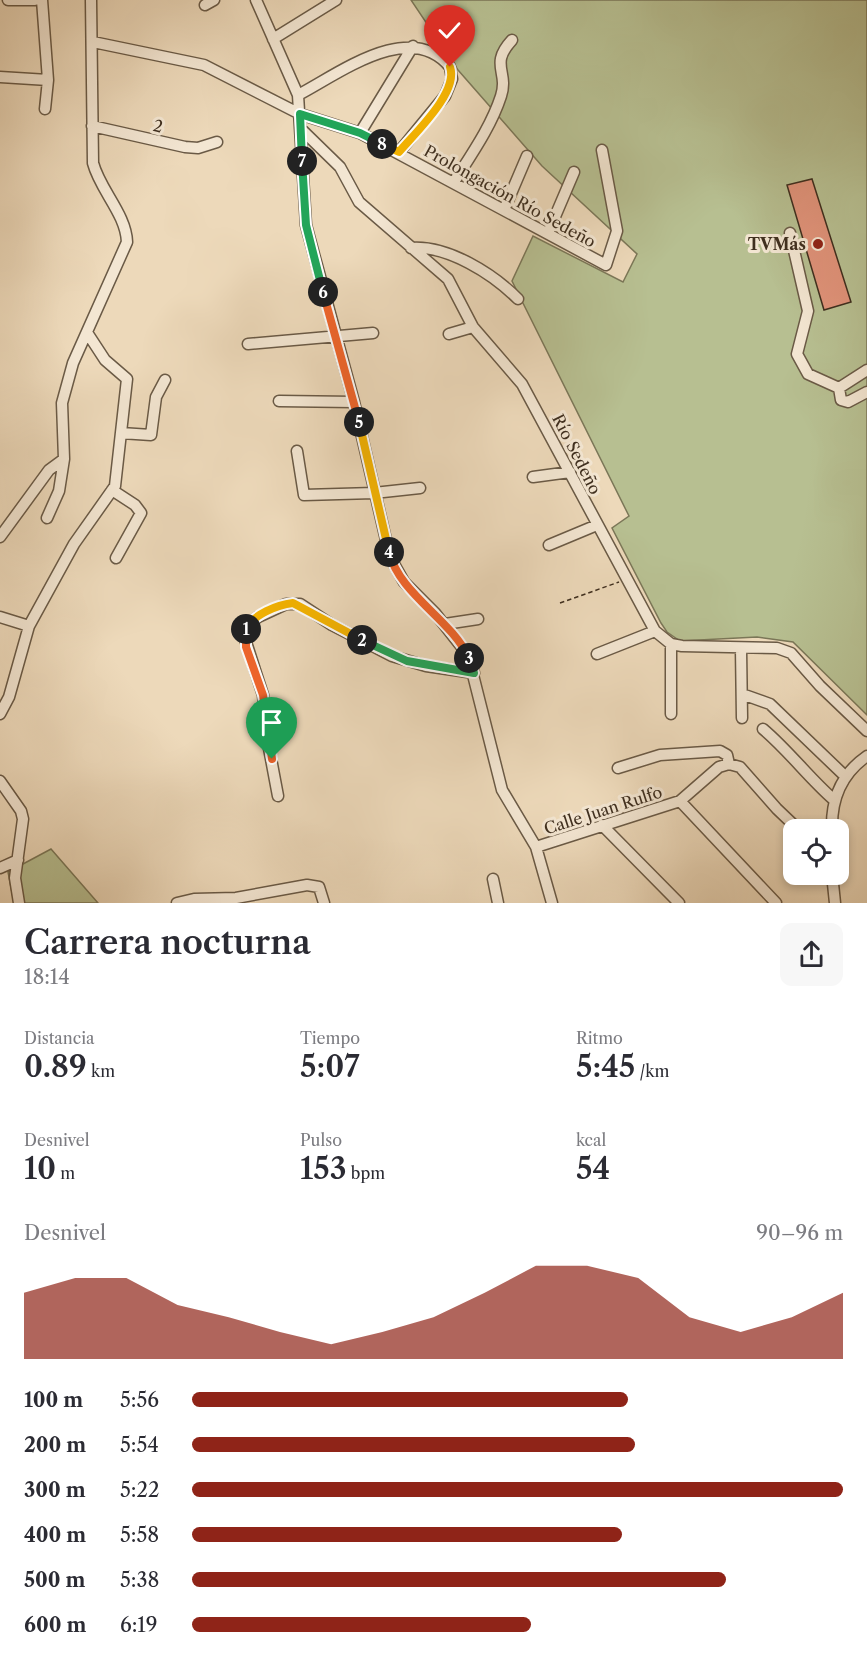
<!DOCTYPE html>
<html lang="es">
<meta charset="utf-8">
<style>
:root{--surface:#fff;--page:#f7f7f7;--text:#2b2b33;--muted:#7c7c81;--accent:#8f2418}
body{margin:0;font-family:"Libre Caslon Text",serif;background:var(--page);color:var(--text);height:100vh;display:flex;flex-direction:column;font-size:22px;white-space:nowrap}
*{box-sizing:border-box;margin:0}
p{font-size:20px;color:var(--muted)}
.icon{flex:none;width:33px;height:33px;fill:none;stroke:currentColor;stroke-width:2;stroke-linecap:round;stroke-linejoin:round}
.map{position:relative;height:903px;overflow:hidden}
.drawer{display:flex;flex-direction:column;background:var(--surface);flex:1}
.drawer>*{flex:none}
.buttons{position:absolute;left:783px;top:819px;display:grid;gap:12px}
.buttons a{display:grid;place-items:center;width:66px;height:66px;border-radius:12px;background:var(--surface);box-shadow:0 3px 9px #0003;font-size:30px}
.pin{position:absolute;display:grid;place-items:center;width:51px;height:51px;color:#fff;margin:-62px -26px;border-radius:50% 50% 50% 0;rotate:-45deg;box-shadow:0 0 6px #0007}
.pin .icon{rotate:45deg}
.km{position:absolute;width:30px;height:30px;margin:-15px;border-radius:50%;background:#222;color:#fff;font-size:16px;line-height:30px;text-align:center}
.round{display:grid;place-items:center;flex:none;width:63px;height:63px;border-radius:12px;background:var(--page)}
.headline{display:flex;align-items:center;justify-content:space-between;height:102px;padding:0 24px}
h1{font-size:33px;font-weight:600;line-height:45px}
.stats{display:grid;grid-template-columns:repeat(3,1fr);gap:9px;height:102px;padding:6px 24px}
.stats div{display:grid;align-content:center}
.stats b{font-size:30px;font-weight:600}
.stats small{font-size:16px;font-weight:400}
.stats p{font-size:16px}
.chart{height:168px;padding:12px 24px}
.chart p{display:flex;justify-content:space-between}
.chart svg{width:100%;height:108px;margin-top:6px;fill:var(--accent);opacity:.7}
ul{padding:0 24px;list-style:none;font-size:20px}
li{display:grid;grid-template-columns:96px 72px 1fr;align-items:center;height:45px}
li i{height:15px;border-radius:8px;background:var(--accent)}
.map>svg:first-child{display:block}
.green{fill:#b7bf91;stroke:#7b7758;stroke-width:1.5}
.building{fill:#e0937a;stroke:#3f2f1f;stroke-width:1.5}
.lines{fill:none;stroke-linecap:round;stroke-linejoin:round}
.minor-casing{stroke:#6a5a46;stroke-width:13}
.path{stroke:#3f2f1f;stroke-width:1.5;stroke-dasharray:4.5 3;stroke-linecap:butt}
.minor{stroke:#f3e6d2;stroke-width:10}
.split-1-casing{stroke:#fff;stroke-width:12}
.split-2-casing{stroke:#fff;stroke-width:12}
.split-3-casing{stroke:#fff;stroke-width:12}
.split-4-casing{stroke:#fff;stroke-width:12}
.split-5-casing{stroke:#fff;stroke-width:12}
.split-6-casing{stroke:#fff;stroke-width:12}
.split-7-casing{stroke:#fff;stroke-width:12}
.split-8-casing{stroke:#fff;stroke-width:12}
.split-9-casing{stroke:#fff;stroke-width:12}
.split-1{stroke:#f0652b;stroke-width:8}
.split-2{stroke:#f5b400;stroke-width:8}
.split-3{stroke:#22a559;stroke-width:8}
.split-4{stroke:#f0652b;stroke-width:8}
.split-5{stroke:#f5b400;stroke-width:8}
.split-6{stroke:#f0652b;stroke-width:8}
.split-7{stroke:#22a559;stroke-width:8}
.split-8{stroke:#22a559;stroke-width:8}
.split-9{stroke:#f5b400;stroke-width:8}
.poi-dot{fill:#8f2418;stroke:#f3e6d2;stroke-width:2}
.labels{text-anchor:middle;stroke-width:6;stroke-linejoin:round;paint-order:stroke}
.street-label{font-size:16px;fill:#3f2f1f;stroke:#f3e6d2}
.poi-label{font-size:16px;font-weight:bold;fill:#3f2f1f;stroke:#f3e6d2;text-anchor:end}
</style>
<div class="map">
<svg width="867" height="903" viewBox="0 0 867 903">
<rect width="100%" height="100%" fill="#edd9ba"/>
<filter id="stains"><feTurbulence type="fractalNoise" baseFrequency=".00333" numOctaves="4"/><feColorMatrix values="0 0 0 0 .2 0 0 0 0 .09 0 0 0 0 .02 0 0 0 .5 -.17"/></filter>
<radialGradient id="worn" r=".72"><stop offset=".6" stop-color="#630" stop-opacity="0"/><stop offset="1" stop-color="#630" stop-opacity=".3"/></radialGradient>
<!-- green -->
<path class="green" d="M411,0H867V715L793,642L757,637L680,641L667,632L661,623L612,528L629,516L512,281L533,236L623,282L637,254L542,166L458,70Z
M51,849L98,903H14L8,872Z"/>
<!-- building -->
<path class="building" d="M812,179L851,302L824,310L787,185Z"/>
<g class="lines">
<defs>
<path id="minor" d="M8,0H35
M42,0L48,80L45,109
M256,0L298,95L306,225L354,402L390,557L404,582L435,613L468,655L502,790L536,847L552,903
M205,5L214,0
M273,39L336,0
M93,42L204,65L300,114L360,133L606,265L617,231L602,150
M0,77L48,80
M298,95C340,73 410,19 450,67L452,79L445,96L399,152
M92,126L185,147L198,148L217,142
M301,129L340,167L359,202L448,279L473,327L522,384L655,631L671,644L682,646L777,648L791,653L820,686L867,731
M360,133L413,46
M454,182C471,155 491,127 501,96C509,71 489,65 512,40
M504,210L527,156
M548,233L574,172
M790,233L808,311L797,354L808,374L839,388
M411,248C448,245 493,274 518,299
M449,334L473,327
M248,344L373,333
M867,370L839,388L841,400L848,402L867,392
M279,401L354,402
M121,433L151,435L156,397L165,380
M297,451L304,495L374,493L420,488
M533,477L570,472
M112,490L135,505L141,513L116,558
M47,518L59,491L64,459L62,403L73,363L127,242C126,214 100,190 93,163L91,0
M0,537L49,470L64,459
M549,545L597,525
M0,617L29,626
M445,624L478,619
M671,644V714
M741,649L742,718
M597,654L655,631
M742,694L770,704L846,777
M0,714L9,697L29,626L74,544L115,486L127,379L105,360L88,334
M763,729C789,751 808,777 833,799
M618,768L660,755L720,751L727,755L729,764
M0,781L21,811L23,819L15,878L19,903
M278,796L268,743L263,695L245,639L249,624L258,617L286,604H300L332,625L392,656L426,666L474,673
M680,801L776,903
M602,825L679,903
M832,830C831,799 841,774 867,756
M536,847L680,801L719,767L729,764L740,767L777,809L799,830
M0,868L18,860
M832,874L835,903
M493,879L498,903
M177,903L194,899L236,898L307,885L319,887L324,903"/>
</defs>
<!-- minor casing -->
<use href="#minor" class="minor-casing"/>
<!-- path -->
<path class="path" d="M560,603L619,582"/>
<!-- minor -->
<use href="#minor" class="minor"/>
</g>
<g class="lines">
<defs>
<path id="split-1" d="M246,629V647L263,695L272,759"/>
<path id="split-2" d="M246,629C254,614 277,605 293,603L362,640"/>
<path id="split-3" d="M362,640L407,661L474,673L469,658"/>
<path id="split-4" d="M389,552C400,595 450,618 469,658"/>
<path id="split-5" d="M359,422L389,552"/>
<path id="split-6" d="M323,292L359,422"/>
<path id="split-7" d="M302,161L306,225L323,292"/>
<path id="split-8" d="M302,161L300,114L360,133L382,144"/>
<path id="split-9" d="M382,144L399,152C415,133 459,92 450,67"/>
</defs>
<!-- split-1 casing -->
<use href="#split-1" class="split-1-casing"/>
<!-- split-2 casing -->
<use href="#split-2" class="split-2-casing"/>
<!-- split-3 casing -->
<use href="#split-3" class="split-3-casing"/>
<!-- split-4 casing -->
<use href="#split-4" class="split-4-casing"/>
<!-- split-5 casing -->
<use href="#split-5" class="split-5-casing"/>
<!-- split-6 casing -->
<use href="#split-6" class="split-6-casing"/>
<!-- split-7 casing -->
<use href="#split-7" class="split-7-casing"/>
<!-- split-8 casing -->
<use href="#split-8" class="split-8-casing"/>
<!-- split-9 casing -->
<use href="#split-9" class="split-9-casing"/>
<!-- split-1 -->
<use href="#split-1" class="split-1"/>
<!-- split-2 -->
<use href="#split-2" class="split-2"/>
<!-- split-3 -->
<use href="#split-3" class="split-3"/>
<!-- split-4 -->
<use href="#split-4" class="split-4"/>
<!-- split-5 -->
<use href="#split-5" class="split-5"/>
<!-- split-6 -->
<use href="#split-6" class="split-6"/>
<!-- split-7 -->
<use href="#split-7" class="split-7"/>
<!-- split-8 -->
<use href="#split-8" class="split-8"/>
<!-- split-9 -->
<use href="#split-9" class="split-9"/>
</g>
<!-- markers -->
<circle class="poi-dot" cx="818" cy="244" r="6"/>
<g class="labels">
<!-- street labels -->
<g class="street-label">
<text transform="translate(158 126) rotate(13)" y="6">2</text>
<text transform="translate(510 196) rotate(29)" y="6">Prolongación Río Sedeño</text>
<text transform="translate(577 454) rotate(63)" y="6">Río Sedeño</text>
<text transform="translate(603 810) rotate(-18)" y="6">Calle Juan Rulfo</text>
</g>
<!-- poi labels -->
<g class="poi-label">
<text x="806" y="250">TVMás</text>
</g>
</g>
<rect width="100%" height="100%" filter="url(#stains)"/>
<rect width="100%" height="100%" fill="url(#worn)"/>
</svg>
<div class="buttons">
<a><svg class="icon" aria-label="locate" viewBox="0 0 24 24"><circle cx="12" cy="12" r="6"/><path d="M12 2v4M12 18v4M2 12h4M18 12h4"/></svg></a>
</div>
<div class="pin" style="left:272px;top:759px;background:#1e9e55"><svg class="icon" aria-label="arrive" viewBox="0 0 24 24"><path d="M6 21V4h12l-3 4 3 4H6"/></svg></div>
<div class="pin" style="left:450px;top:67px;background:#d93025"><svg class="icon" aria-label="check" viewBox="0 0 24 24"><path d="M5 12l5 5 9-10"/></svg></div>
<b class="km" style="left:246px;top:629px">1</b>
<b class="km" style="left:362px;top:640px">2</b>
<b class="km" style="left:469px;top:658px">3</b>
<b class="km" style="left:389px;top:552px">4</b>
<b class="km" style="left:359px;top:422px">5</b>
<b class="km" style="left:323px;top:292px">6</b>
<b class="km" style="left:302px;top:161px">7</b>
<b class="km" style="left:382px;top:144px">8</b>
</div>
<section class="drawer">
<div class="headline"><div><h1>Carrera nocturna</h1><p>18:14</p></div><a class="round"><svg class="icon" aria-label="share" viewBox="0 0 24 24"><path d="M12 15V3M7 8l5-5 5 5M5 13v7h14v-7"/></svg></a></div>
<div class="stats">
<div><p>Distancia</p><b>0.89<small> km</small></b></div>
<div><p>Tiempo</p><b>5:07</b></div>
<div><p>Ritmo</p><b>5:45<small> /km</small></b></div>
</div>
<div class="stats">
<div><p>Desnivel</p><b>10<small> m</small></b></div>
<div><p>Pulso</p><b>153<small> bpm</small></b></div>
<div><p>kcal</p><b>54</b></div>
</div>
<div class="chart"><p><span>Desnivel</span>90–96 m</p>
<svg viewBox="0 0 160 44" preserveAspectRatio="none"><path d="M0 44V17L10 11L20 11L30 22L40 27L50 33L60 38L70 33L80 27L90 17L100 6L110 6L120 11L130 27L140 33L150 27L160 17V44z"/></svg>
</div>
<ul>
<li><b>100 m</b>5:56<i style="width:67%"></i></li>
<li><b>200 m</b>5:54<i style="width:68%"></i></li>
<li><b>300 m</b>5:22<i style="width:100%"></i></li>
<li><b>400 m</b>5:58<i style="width:66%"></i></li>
<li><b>500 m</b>5:38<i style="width:82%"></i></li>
<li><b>600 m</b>6:19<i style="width:52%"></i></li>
</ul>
</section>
